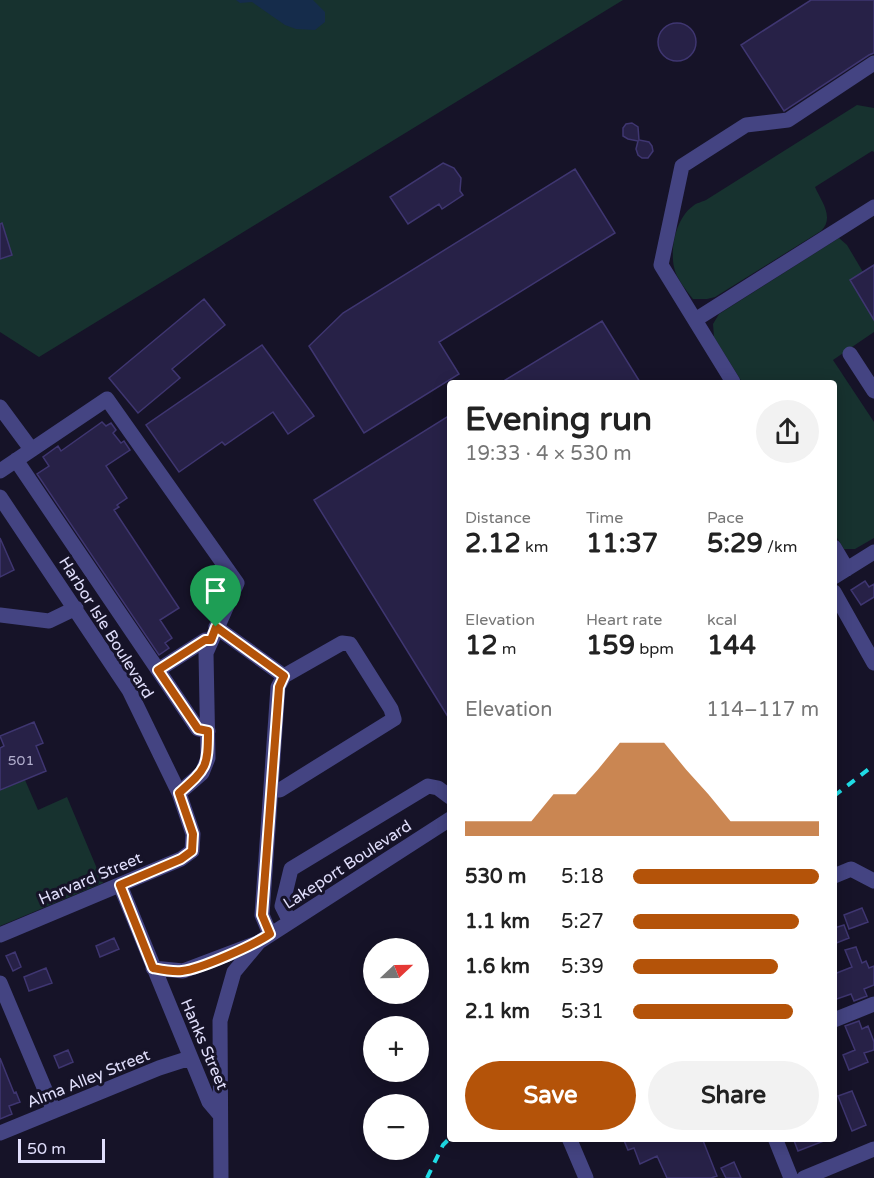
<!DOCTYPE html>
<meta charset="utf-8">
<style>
:root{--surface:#fff;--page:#f2f2f2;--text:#222;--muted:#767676;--accent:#b45309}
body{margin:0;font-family:"Varela Round",sans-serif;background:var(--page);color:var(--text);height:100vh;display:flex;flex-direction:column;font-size:22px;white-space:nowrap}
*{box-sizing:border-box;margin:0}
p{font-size:20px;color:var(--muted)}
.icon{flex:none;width:33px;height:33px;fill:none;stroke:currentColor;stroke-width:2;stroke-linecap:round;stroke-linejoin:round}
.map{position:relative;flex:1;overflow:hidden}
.drawer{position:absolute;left:447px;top:380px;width:390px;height:762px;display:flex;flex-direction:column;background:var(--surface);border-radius:6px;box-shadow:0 3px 15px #0003}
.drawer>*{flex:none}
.needle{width:39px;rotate:68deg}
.fabs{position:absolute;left:363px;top:938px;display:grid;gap:12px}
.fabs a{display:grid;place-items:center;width:66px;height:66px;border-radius:50%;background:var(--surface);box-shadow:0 3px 15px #0003;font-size:30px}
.scale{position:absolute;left:18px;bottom:15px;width:87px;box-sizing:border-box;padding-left:6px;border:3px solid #e0defb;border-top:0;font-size:16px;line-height:21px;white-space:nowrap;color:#e0defb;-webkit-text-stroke:4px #161328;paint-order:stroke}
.pin{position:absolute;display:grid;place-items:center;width:51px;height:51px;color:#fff;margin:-62px -26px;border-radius:50% 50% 50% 0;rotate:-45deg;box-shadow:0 0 6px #0007}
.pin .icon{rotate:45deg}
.round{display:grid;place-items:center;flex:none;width:63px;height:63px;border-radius:32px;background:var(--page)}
.overview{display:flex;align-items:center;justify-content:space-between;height:102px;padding:0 18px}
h1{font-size:33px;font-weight:700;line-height:45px}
.metrics{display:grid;grid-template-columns:repeat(3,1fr);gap:9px;height:102px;padding:6px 18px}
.metrics div{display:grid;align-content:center}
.metrics b{font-size:26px;font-weight:700}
.metrics small{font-size:16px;font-weight:400}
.metrics p{font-size:16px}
.chart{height:168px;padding:12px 18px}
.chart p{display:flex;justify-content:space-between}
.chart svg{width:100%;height:108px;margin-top:6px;fill:var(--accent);opacity:.7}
.cta{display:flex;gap:12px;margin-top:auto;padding:12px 18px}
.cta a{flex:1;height:69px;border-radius:36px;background:var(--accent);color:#fff;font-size:24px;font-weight:700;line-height:69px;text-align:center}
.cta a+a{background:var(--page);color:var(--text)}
ul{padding:0 18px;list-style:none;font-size:20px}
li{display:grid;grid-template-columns:96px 72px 1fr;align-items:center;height:45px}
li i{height:15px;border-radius:8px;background:var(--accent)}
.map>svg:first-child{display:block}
.green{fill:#17322f}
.water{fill:#152c4b}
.building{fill:#272147;stroke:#3f3671;stroke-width:1.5}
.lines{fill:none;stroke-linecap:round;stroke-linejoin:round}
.minor{stroke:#444482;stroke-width:15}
.rail{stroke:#1fdce6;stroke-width:4;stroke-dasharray:9 8;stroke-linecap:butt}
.route-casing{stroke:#fff;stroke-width:12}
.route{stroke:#b45309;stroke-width:8}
.labels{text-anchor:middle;stroke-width:6;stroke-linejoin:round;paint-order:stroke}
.number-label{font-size:14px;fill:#b2afce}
.street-label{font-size:16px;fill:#e0defb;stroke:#161328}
</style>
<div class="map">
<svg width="874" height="1178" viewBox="0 0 874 1178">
<rect width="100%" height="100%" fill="#161328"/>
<!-- green -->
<path class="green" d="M0,0H623L39,357L0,332Z
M857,105L874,108V152L872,151L815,187C821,201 835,217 821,231L715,297L707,299H693C686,290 676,278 674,267C670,248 676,218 693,206C696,203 702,202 706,200Z
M839,238L847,245L863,272L850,280L874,320V332L833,360L874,422V538L855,549H844L834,533V382H742L714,337L713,324L719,314Z
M25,780L38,810L67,797L103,883L0,926V790Z"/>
<!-- water -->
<path class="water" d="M236,0H313L325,12V22L315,30L296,29L285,25L252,2L240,3Z"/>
<!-- building -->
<path class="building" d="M811,0H874V53L869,55L784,111L741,45Z
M658 42a19 19 0 1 1 38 0a19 19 0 1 1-38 0Z
M632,123L638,127L639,140L649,142L652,146L653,151L648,158H642L638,155L636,149L638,141L628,139L623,136V128L626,124Z
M443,163L454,168L461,178L460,191L463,195L442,209L439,204L408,224L390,197Z
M575,169L615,233L439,342L459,374L364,433L309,346L343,313Z
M2,223L12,255L0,259V224Z
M874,265V320L850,280Z
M204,299L225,325L172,369L180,378L138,413L109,378Z
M602,321L640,382H502Z
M262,345L314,416L288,434L273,412L225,445L222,442L179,472L146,425Z
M450,415V720L314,500Z
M102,422L106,426L111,423L116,430L113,433L121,443L124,441L130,450L106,466L127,498L117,505L119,507L114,510L179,608L160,620L172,638L165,643L169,648L159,655L37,474L49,466L43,457L58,446L61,451Z
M0,538L14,570L0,577Z
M865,581L869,587L874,584V597L861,605L851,590Z
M34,722L43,743L36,746L46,771L0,790V748L4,746L0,736Z
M862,908L868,922L849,929L844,915Z
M844,925L849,938L834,944V928Z
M114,938L119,949L100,957L96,946Z
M856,947L862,963L866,961L869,968L874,966V985L864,989L867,996L854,1001L851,994L834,1000V974L852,967L845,950Z
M15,952L21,967L13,971L6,956Z
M46,968L52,983L29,991L24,977Z
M859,1021L862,1029L868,1026L874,1042V1050L864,1053L868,1062L849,1070L843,1055L855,1050L845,1026Z
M68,1050L73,1062L59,1068L54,1056Z
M0,1058L14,1093L16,1092L20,1102L9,1106L12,1114L0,1119Z
M852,1091L866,1125L852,1131L838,1096Z
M623,1138H702L717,1176L711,1178H667L657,1156L640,1164L634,1148L628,1150Z
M793,1138H829V1139L798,1151Z
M734,1162L741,1178H726L721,1168Z"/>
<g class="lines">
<!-- minor -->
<path class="minor" d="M695,320L874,207
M850,354L874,391
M733,382L661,265L682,166L746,125L788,120L874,63
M0,407L31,449
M16,460L198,729L208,731
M0,471L107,399L237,583L206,653L208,758L202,773L179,793
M0,497L129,690L179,793L193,834L192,851L181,859L0,935
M834,547L847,569
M834,577L874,552
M834,592L874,663
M0,615L49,621L76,608
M216,627L284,676
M158,670L205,640H211
M834,876L851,869L874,881
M120,885L209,1102L220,1115
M290,922L282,906L291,869L428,786L438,788L450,797
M270,934L262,915L278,687L284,676L342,643L350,644L391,709L394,719L280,790H271
M153,968L183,971L257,943
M0,983L54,1111
M834,1020L874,1004
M0,1133L159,1068L190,1058
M569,1138L586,1178
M775,1138L791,1178
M221,1178L220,1021L234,972L259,942L450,819
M804,1178L874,1149"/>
<!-- rail -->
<path class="rail" d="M834,796L874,765
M427,1178L443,1145L450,1138"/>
</g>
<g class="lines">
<defs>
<path id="route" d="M216,627L284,676L279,687L262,915L270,934C254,945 201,969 182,971C172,972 163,970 153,968L120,885L181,859L192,851L193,834L179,793C206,769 208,768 208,731L198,729L158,670L205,640H211Z"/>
</defs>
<!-- route casing -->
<use href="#route" class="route-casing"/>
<!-- route -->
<use href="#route" class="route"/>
</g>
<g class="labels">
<!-- number labels -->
<g class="number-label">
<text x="21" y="765">501</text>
</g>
<!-- street labels -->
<g class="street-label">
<text transform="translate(107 627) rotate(58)" y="6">Harbor Isle Boulevard</text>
<text transform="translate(347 864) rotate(-33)" y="6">Lakeport Boulevard</text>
<text transform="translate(90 878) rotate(-23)" y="6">Harvard Street</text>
<text transform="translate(205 1044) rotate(67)" y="6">Hanks Street</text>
<text transform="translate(88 1078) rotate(-22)" y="6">Alma Alley Street</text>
</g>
</g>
</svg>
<div class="fabs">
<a><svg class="needle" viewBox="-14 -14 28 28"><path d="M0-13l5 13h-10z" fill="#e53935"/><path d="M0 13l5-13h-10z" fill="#767676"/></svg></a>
<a>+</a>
<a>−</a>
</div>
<div class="scale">50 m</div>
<div class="pin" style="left:216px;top:627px;background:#1e9e55"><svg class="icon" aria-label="arrive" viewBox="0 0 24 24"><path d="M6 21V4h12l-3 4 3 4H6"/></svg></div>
<section class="drawer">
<div class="overview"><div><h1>Evening run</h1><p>19:33 · 4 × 530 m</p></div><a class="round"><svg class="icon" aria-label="share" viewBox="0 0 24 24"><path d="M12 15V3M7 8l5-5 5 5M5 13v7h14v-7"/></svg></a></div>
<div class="metrics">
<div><p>Distance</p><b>2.12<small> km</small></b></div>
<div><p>Time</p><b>11:37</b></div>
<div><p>Pace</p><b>5:29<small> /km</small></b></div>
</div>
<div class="metrics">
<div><p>Elevation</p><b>12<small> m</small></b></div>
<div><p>Heart rate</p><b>159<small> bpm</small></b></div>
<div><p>kcal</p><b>144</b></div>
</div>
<div class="chart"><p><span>Elevation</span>114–117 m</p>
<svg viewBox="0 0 160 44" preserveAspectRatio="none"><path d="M0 44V38L10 38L20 38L30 38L40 27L50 27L60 17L70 6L80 6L90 6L100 17L110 27L120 38L130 38L140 38L150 38L160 38V44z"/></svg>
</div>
<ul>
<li><b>530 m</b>5:18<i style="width:100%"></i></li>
<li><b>1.1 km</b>5:27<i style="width:89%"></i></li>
<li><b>1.6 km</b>5:39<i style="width:78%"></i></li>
<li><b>2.1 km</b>5:31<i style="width:86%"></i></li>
</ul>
<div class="cta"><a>Save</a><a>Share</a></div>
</section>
</div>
